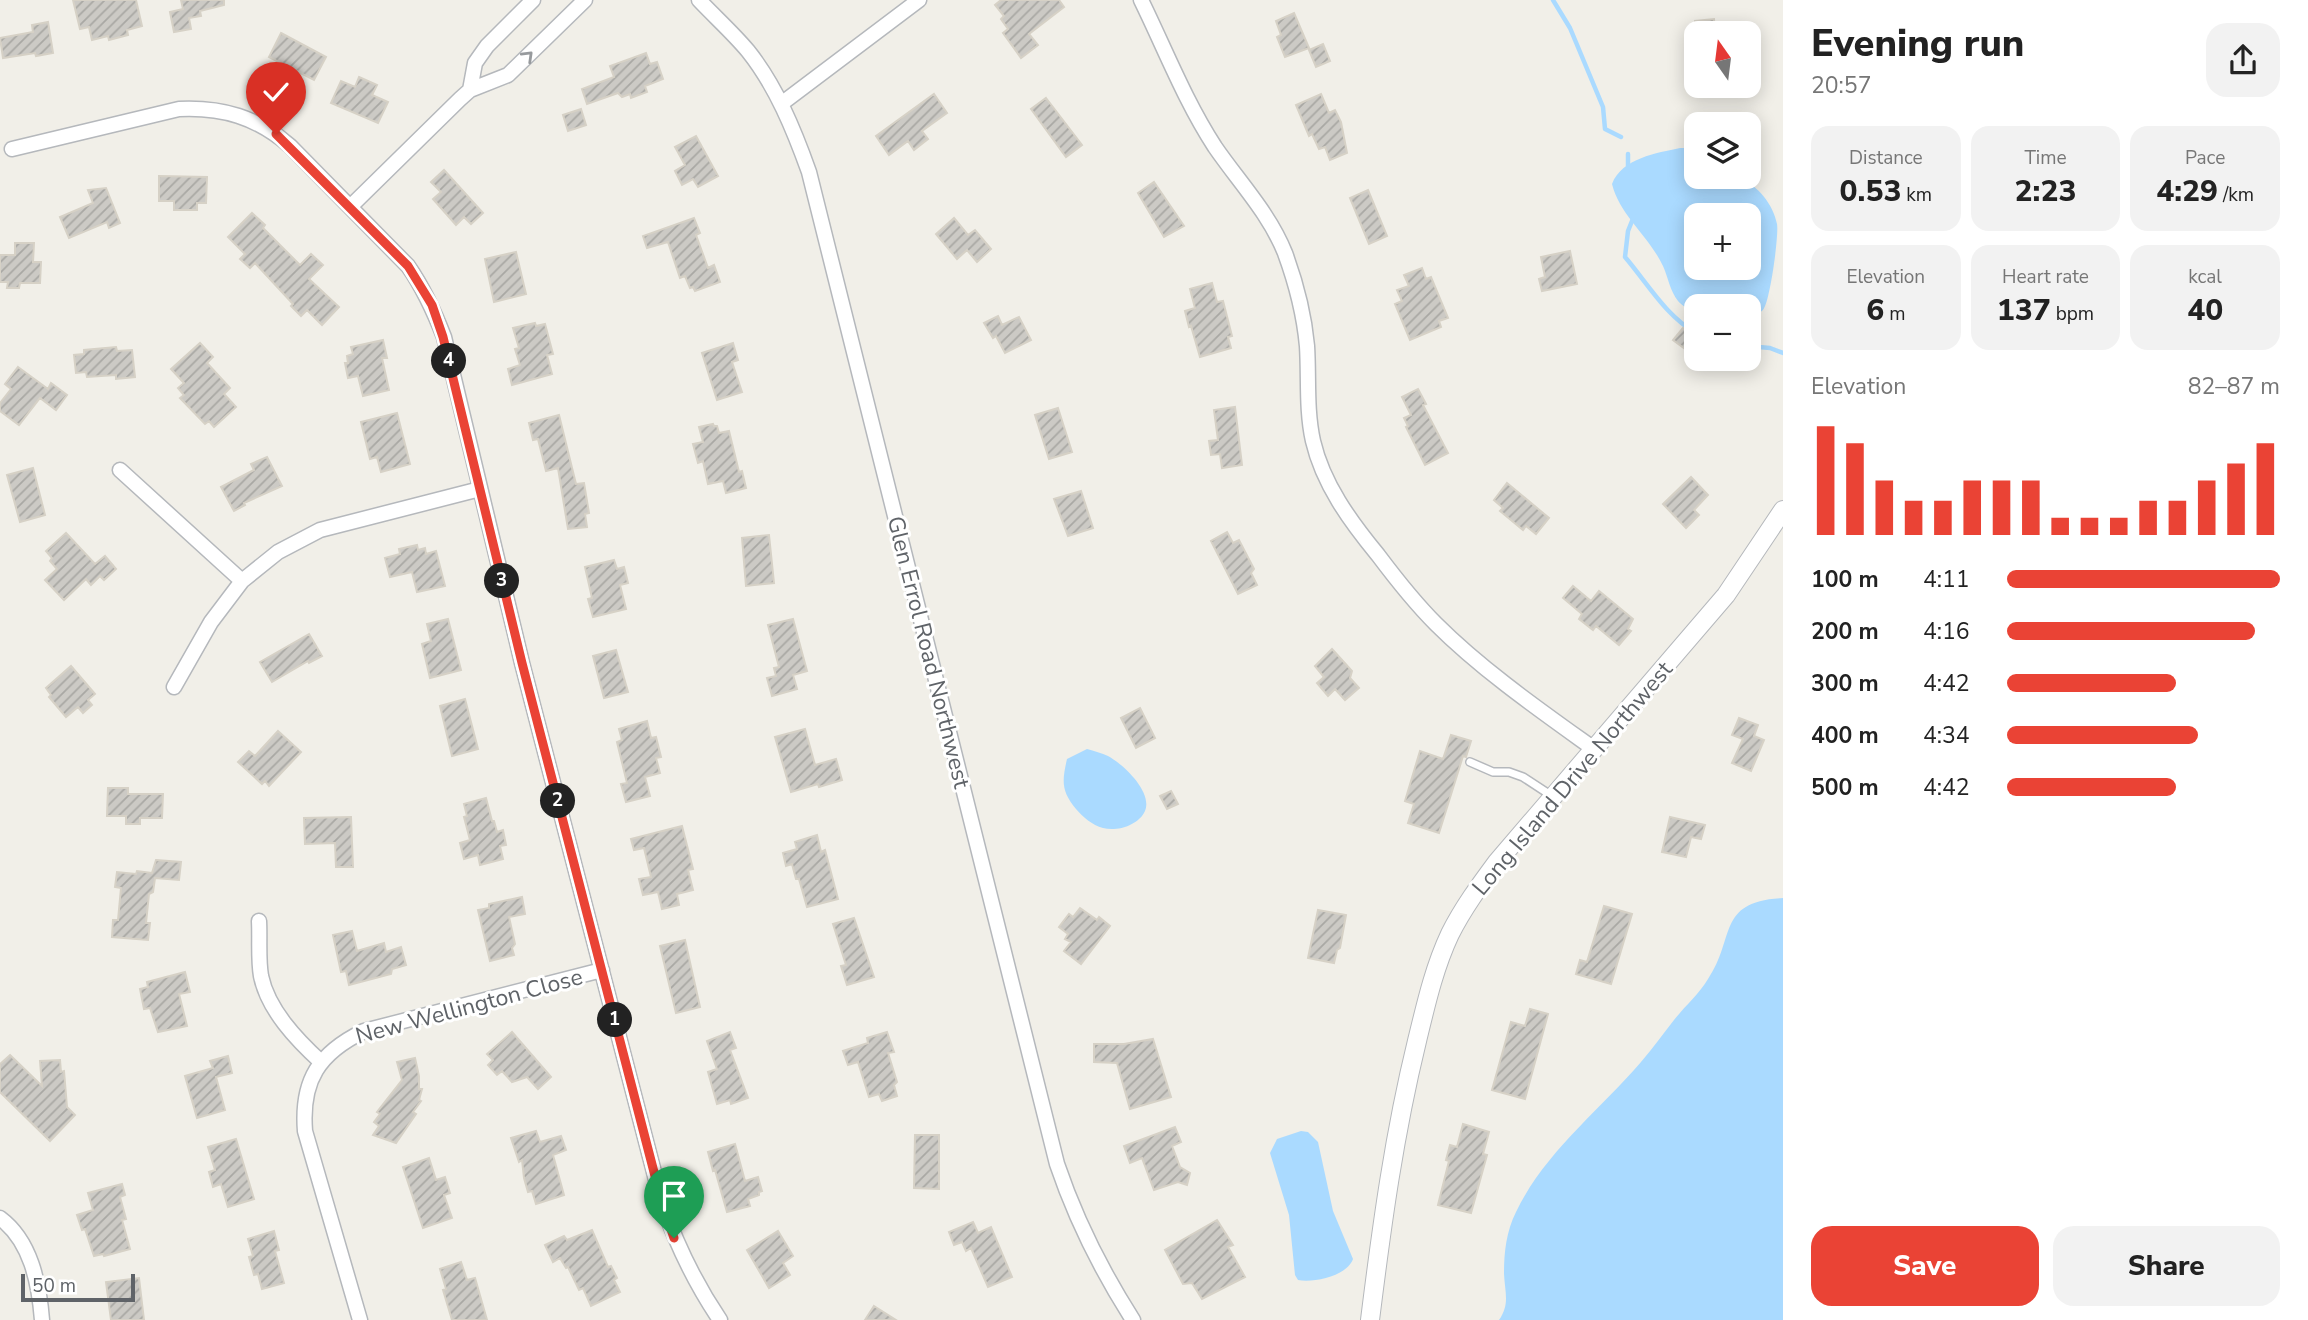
<!DOCTYPE html>
<meta charset="utf-8">
<style>
:root{--surface:#fff;--page:#f2f2f2;--text:#222;--muted:#767676;--accent:#ea4335}
body{margin:0;font-family:"Nunito Sans",sans-serif;background:var(--page);color:var(--text);height:100vh;display:flex;flex-direction:column;font-size:26px;white-space:nowrap}
*{box-sizing:border-box;margin:0}
p{font-size:23px;color:var(--muted)}
.icon{flex:none;width:38px;height:38px;fill:none;stroke:currentColor;stroke-width:2;stroke-linecap:round;stroke-linejoin:round}
.map{position:relative;flex:1;overflow:hidden}
.panel{display:flex;flex-direction:column;background:var(--surface);width:525px}
.panel>*{flex:none}
.needle{width:46px;rotate:346deg}
.controls{position:absolute;left:1684px;top:21px;display:grid;gap:14px}
.controls a{display:grid;place-items:center;width:77px;height:77px;border-radius:14px;background:var(--surface);box-shadow:0 4px 18px #0003;font-size:35px}
.scale{position:absolute;left:21px;bottom:18px;width:114px;box-sizing:border-box;padding-left:7px;border:4px solid #5f6368;border-top:0;font-size:19px;line-height:24px;white-space:nowrap;color:#5f6368;-webkit-text-stroke:5px #fff;paint-order:stroke}
.pin{position:absolute;display:grid;place-items:center;width:60px;height:60px;color:#fff;margin:-72px -30px;border-radius:50% 50% 50% 0;rotate:-45deg;box-shadow:0 0 7px #0007}
.pin .icon{rotate:45deg}
.km{position:absolute;width:35px;height:35px;margin:-18px;border-radius:50%;background:#222;color:#fff;font-size:19px;line-height:35px;text-align:center}
.round{display:grid;place-items:center;flex:none;width:74px;height:74px;border-radius:21px;background:var(--page)}
.summary{display:flex;align-items:center;justify-content:space-between;height:119px;padding:0 28px}
h1{font-size:38px;font-weight:800;line-height:52px}
.figures{display:grid;grid-template-columns:repeat(3,1fr);gap:10px;height:119px;padding:7px 28px}
.figures div{display:grid;align-content:center;border-radius:18px;background:var(--page);text-align:center}
.figures b{font-size:30px;font-weight:800}
.figures small{font-size:19px;font-weight:400}
.figures p{font-size:19px}
.chart{height:196px;padding:14px 28px}
.chart p{display:flex;justify-content:space-between}
.chart svg{width:100%;height:126px;margin-top:7px;stroke:var(--accent);stroke-width:6}
.primary-button{display:flex;gap:14px;margin-top:auto;padding:14px 28px}
.primary-button a{flex:1;height:80px;border-radius:21px;background:var(--accent);color:#fff;font-size:28px;font-weight:800;line-height:80px;text-align:center}
.primary-button a+a{background:var(--page);color:var(--text)}
ul{padding:0 28px;list-style:none;font-size:23px}
li{display:grid;grid-template-columns:112px 84px 1fr;align-items:center;height:52px}
li i{height:18px;border-radius:9px;background:var(--accent)}
main{display:flex;flex:1;min-height:0}
.map>svg:first-child{display:block}
.water{fill:#aadaff;fill-rule:evenodd}
.lines{fill:none;stroke-linecap:round;stroke-linejoin:round}
.stream{stroke:#aadaff;stroke-width:4.5}
.building{fill:url(#building-hatch);stroke:#d6d1c6;stroke-width:2}
.service-casing{stroke:#b5b8bc;stroke-width:10}
.minor-casing{stroke:#b5b8bc;stroke-width:17}
.tertiary-casing{stroke:#b5b8bc;stroke-width:20}
.service{stroke:#fff;stroke-width:7}
.minor{stroke:#fff;stroke-width:14}
.tertiary{stroke:#fff;stroke-width:18}
.oneway{stroke:#979a9d}
.route-casing{stroke:#fff;stroke-width:14}
.route{stroke:#ea4335;stroke-width:9}
.labels{text-anchor:middle;stroke-width:6;stroke-linejoin:round;paint-order:stroke}
.street-label{font-size:23px;fill:#5f6368;stroke:#fff}
</style>
<main>
<div class="map">
<svg width="1783" height="1320" viewBox="0 0 1783 1320">
<defs>
<pattern id="building-hatch" width="6" height="6" patternUnits="userSpaceOnUse" patternTransform="scale(1.75)"><rect width="6" height="6" fill="#cccac5"/><path d="M-1 1l2-2M0 6l6-6M5 7l2-2" fill="none" stroke="#a9a8a4"/></pattern>
</defs>
<rect width="100%" height="100%" fill="#f1efe8"/>
<!-- water -->
<path class="water" d="M1680,148H1696V177C1709,177 1728,173 1740,178C1758,186 1773,204 1777,224C1779,235 1770,302 1763,310C1759,314 1753,316 1748,318V306H1696V313C1690,310 1682,306 1678,301C1670,291 1668,277 1663,266C1649,236 1620,216 1612,184C1622,158 1657,153 1680,148ZM1696,215H1748V268H1696Z
M1087,749C1094,751 1102,753 1108,756C1123,764 1153,792 1145,811C1139,825 1117,832 1103,828C1092,825 1083,817 1076,809C1061,791 1062,781 1067,759Z
M1783,898V1320H1499C1510,1304 1505,1293 1504,1274C1504,1253 1506,1232 1516,1212C1545,1152 1598,1112 1641,1062C1653,1048 1663,1034 1674,1020C1685,1006 1699,994 1708,979C1736,938 1716,901 1783,898Z
M1301,1131L1308,1132L1318,1142L1333,1211L1353,1259C1347,1276 1314,1283 1298,1280L1295,1275L1289,1215L1270,1153L1277,1139Z"/>
<g class="lines">
<!-- stream -->
<path class="stream" d="M1553,0L1570,28L1603,107L1605,129L1621,137
M1628,154V170
M1634,216L1628,231L1625,257C1648,284 1666,316 1696,333
M1748,346L1770,348L1783,353"/>
</g>
<!-- building -->
<path class="building" d="M73,0H136L142,26L127,30L128,35L109,40L108,36L92,40L89,27L80,29Z
M181,0H224V5L200,11L201,16L189,18L191,29L174,32L170,12L183,9Z
M1001,0H1059L1064,7L1029,34L1038,45L1021,58L1003,33L1008,29L1001,19L1004,16L995,5Z
M1294,13L1309,48L1285,57L1277,37L1281,35L1276,21Z
M1714,19L1715,33H1696L1695,21Z
M48,22L53,53L36,56L35,53L3,58L0,38L33,32L32,25Z
M281,33L326,57L314,80L269,57Z
M1323,44L1330,61L1316,67L1309,50Z
M646,53L650,64L657,62L663,79L645,86L647,92L631,98L630,94L622,97L618,93L587,104L582,89L614,77L610,66Z
M359,77L377,85L372,95L388,102L378,123L331,103L341,81L355,87Z
M934,94L947,113L922,131L928,139L914,150L908,141L889,155L876,136Z
M1321,94L1329,113L1335,110L1341,122L1347,153L1330,160L1325,147L1319,149L1312,134L1309,136L1296,105Z
M1046,98L1082,145L1066,157L1031,109Z
M581,109L586,125L568,131L563,115Z
M696,136L718,176L698,187L693,179L682,185L675,171L685,165L675,147Z
M444,170L483,213L471,224L464,217L456,225L433,199L441,192L431,182Z
M159,176L207,177L206,203H197V210H174V201H159Z
M1154,182L1184,226L1164,237L1138,193Z
M106,188L120,223L109,228L107,222L69,238L60,217L93,203L88,190Z
M1368,190L1387,236L1369,244L1350,198Z
M252,213L265,225L263,228L300,265L311,254L323,265L309,279L339,307L322,325L307,310L301,316L291,306L293,304L255,263L250,268L240,259L245,254L228,237Z
M694,218L700,233L696,235L708,268L714,265L720,282L695,291L693,287L690,288L685,276L680,278L668,242L647,248L643,236Z
M954,218L968,235L975,230L991,249L977,262L967,250L957,259L936,234Z
M15,243H34L33,262H41L40,283H20L19,288H7L8,282H0V255H15Z
M1570,251L1577,284L1542,291L1539,279L1545,277L1541,257Z
M516,252L526,294L494,302L485,259Z
M1422,268L1426,279L1431,277L1448,318L1439,321L1441,327L1410,340L1395,304L1402,301L1397,290L1409,286L1404,275Z
M1212,283L1217,302L1223,301L1232,336L1228,337L1231,348L1200,357L1191,326L1189,327L1185,311L1195,308L1190,289Z
M998,316L1002,325L1019,317L1031,340L1005,353L996,336L993,338L984,323Z
M535,323L536,326L545,324L553,354L547,355L552,374L512,385L508,369L520,365L515,349L519,348L513,328Z
M1683,328L1696,338V357L1673,340Z
M383,340L387,358H382L389,390L363,396L358,376L348,378L345,363H348L347,356L353,354L351,347Z
M200,343L213,357L207,363L230,388L224,394L236,407L214,427L209,421L205,424L180,398L184,395L178,388L184,383L171,369Z
M733,343L738,360L732,362L742,392L717,400L702,353Z
M116,347L117,351L132,350L135,377L116,379V375L87,377L86,372L76,373L74,355L84,354V350Z
M18,367L48,389L51,383L67,395L56,410L40,398L19,425L0,411V403L11,389L5,384Z
M1418,389L1426,404L1423,405L1448,453L1425,465L1406,427L1408,426L1404,418L1411,415L1402,397Z
M1235,407L1242,465L1222,468L1220,454L1211,455L1209,441L1218,440L1214,410Z
M1058,408L1072,452L1049,459L1035,415Z
M397,413L410,464L381,472L377,457L370,459L361,422Z
M559,415L576,484L584,483L589,513L585,514L587,527L568,529L558,468L546,471L538,439L533,440L529,423Z
M713,424L714,426H717L719,433L729,431L739,472L742,471L746,488L726,493L723,481L708,484L703,461L698,463L693,444L703,442L699,427Z
M267,457L282,486L244,503L245,505L234,511L221,487L254,470L251,464Z
M33,468L45,515L20,522L7,475Z
M1691,477L1708,495L1694,510L1699,515L1686,528L1663,504Z
M1507,483L1549,518L1536,534L1526,526L1523,530L1500,511L1503,508L1494,500Z
M1081,491L1093,528L1068,536L1054,499Z
M1227,532L1233,543L1239,540L1254,569L1251,573L1257,585L1238,594L1211,541Z
M66,533L95,564L105,556L116,569L104,580L100,576L91,585L86,579L64,600L45,580L57,569L50,561L52,558L46,551Z
M769,535L774,583L746,586L742,538Z
M417,545L418,550L425,548L426,554L436,551L445,586L417,592L412,572L390,577L385,558L400,554L399,549Z
M614,560L617,569L624,567L628,583L620,585L626,609L593,617L588,599L592,598L585,567Z
M1573,586L1591,601L1599,591L1633,619L1628,629L1631,631L1619,645L1596,626L1593,630L1579,619L1582,614L1563,598Z
M448,619L461,670L430,678L422,644L431,641L427,624Z
M793,619L807,671L793,675L797,689L772,696L767,678L776,676L774,668L779,667L768,625Z
M309,634L322,656L309,663L308,661L272,682L260,662Z
M1332,649L1352,671L1350,678L1359,688L1345,700L1335,689L1328,696L1317,683L1324,677L1315,666Z
M616,650L628,692L604,698L593,656Z
M71,666L95,694L88,700L92,705L83,713L78,707L66,717L49,697L51,695L46,688Z
M465,699L478,749L452,756L440,706Z
M1140,708L1155,738L1136,748L1121,718Z
M1739,718L1758,725L1754,736L1764,740L1751,771L1732,763L1743,739L1732,735Z
M647,721L651,738L656,737L661,757L656,758L660,773L645,777L650,796L626,802L621,784L627,783L617,742L622,740L619,729Z
M805,729L815,765L836,759L842,780L819,787L818,784L791,792L775,737Z
M278,731L301,752L269,786L265,781L262,784L238,762L249,751L255,756Z
M1451,735L1471,741L1466,757L1463,756L1439,833L1408,823L1414,804L1405,801L1420,751L1443,759Z
M108,788H128V794H163L162,818H140V824H126V816H107Z
M1171,791L1178,804L1167,809L1160,796Z
M486,798L492,821H494L497,832L503,830L506,845L500,846L503,859L480,865L478,855L464,859L460,843L470,840L464,817L467,816L464,804Z
M351,817L353,867H336L335,843L305,844L304,818Z
M1670,817L1705,825L1701,839L1691,837L1686,857L1662,852Z
M682,826L693,869L688,870L693,890L677,894L679,905L662,909L658,892L643,895L639,879L651,877L644,848L634,850L631,839Z
M817,835L821,852L825,850L838,899L807,907L799,879H796L792,864L786,866L783,853L797,849L795,842Z
M156,860L181,862L179,880L155,878L153,892L149,894L146,923H150L148,940L112,937L113,920H118L121,888L115,887L117,872L136,874L137,871L152,873Z
M522,897L525,914L509,917L515,944L512,948L514,955L490,961L478,910L489,908V904Z
M1604,906L1632,914L1611,984L1576,974L1580,960L1587,962Z
M1080,908L1097,920L1099,917L1110,926L1081,964L1064,951L1071,942L1065,939L1068,934L1059,927L1069,914L1073,917Z
M1318,910L1346,915L1340,948L1337,950L1334,963L1308,958Z
M854,918L874,977L847,985L841,966L846,965L833,924Z
M352,931L357,951L384,943L386,952L401,947L406,965L392,969L391,974L349,985L346,971L341,972L333,935Z
M685,940L700,1007L676,1013L660,946Z
M185,972L190,992L179,994L187,1026L158,1032L150,1008L144,1009L140,989L148,987L147,982Z
M1530,1009L1548,1014L1525,1099L1492,1090L1511,1022L1525,1026Z
M512,1032L551,1077L538,1089L527,1077L512,1082L502,1071L497,1075L488,1065L493,1060L487,1054Z
M730,1032L736,1048L730,1050L748,1098L731,1104L730,1100L717,1104L708,1072L717,1069L707,1041Z
M887,1032L894,1052L888,1053L897,1082L894,1085L897,1096L882,1101L879,1094L869,1097L858,1062L848,1065L843,1051L868,1043L867,1038Z
M1153,1039L1171,1097L1130,1109L1117,1063L1094,1062V1044H1124Z
M10,1055L42,1086L40,1061L60,1060L61,1072L64,1071L67,1107L75,1115L50,1141L0,1092V1064Z
M228,1056L232,1073L216,1077L225,1110L197,1118L185,1076L213,1068L210,1061Z
M415,1058L419,1076V1089H422L419,1100L421,1101L413,1112L416,1114L396,1143L373,1135L379,1126L374,1122L380,1114L377,1112L402,1080L397,1062Z
M1463,1124L1489,1132L1483,1154L1487,1155L1471,1213L1438,1205L1449,1161L1446,1160L1450,1145L1457,1147Z
M1175,1127L1181,1142L1172,1146L1180,1167L1190,1173L1187,1185L1178,1182L1154,1190L1142,1158L1130,1163L1124,1146Z
M536,1131L540,1142L561,1136L566,1150L553,1155L564,1195L536,1204L532,1191L528,1192L524,1178L522,1160L519,1162L511,1138Z
M915,1135H939V1189L914,1188Z
M236,1139L254,1199L228,1207L221,1184L213,1187L209,1172L215,1170L208,1147Z
M735,1144L745,1181L758,1177L762,1191L759,1192V1195L748,1199L750,1206L727,1212L715,1170L713,1171L708,1152Z
M429,1158L436,1180L445,1177L450,1193L444,1195L452,1218L423,1228L403,1167Z
M122,1184L125,1195L120,1197L126,1219L122,1220L130,1249L104,1256L103,1254L94,1256L85,1229L82,1230L77,1215L93,1210L88,1193Z
M1217,1220L1233,1245L1228,1247L1245,1277L1202,1299L1192,1283L1183,1284L1165,1250Z
M973,1222L978,1233L991,1227L1012,1277L988,1287L971,1248L966,1251L962,1242L954,1245L949,1232Z
M592,1230L608,1267L611,1266L617,1278L614,1280L620,1292L591,1306L583,1288L579,1290L568,1267L566,1268L560,1258L553,1262L545,1245L564,1236L567,1240Z
M274,1231L279,1250L275,1251L284,1283L262,1289L258,1274L254,1275L249,1257L253,1256L248,1239Z
M778,1231L793,1256L783,1263L790,1275L769,1288L747,1250Z
M461,1262L467,1280L475,1278L487,1320H452L443,1290L446,1289L440,1269Z
M139,1278L144,1320H111L106,1282Z
M874,1306L896,1320H865Z"/>
<g class="lines">
<defs>
<path id="service" d="M1470,762L1493,772H1509L1523,777L1552,796"/>
<path id="minor" d="M699,0C715,17 733,33 748,51C776,86 794,130 809,172L1057,1164C1076,1220 1101,1270 1133,1320
M1141,0C1165,49 1185,101 1215,147C1239,182 1269,213 1285,253C1296,283 1304,313 1307,346C1309,377 1306,410 1313,441C1323,484 1350,521 1378,555C1396,579 1415,603 1436,624C1482,670 1541,711 1594,749
M470,90L475,63L487,46L533,0
M781,104L919,0
M12,149L179,109C222,107 257,117 290,146L408,266C424,289 434,311 444,337L522,663L662,1203C677,1246 695,1283 720,1320
M350,207L460,99L470,90L508,75L585,0
M120,470L242,581
M174,687L211,622L242,581L278,552L320,530L480,489
M259,921C260,938 258,959 261,976C268,1010 297,1040 321,1062
M0,1218C31,1241 39,1283 42,1320
M360,1320L305,1131C301,1080 319,1053 364,1031L602,970"/>
<path id="tertiary" d="M1370,1320C1382,1224 1394,1135 1417,1041C1426,1004 1434,968 1450,934C1463,908 1480,885 1497,862L1726,595L1783,510"/>
</defs>
<!-- service casing -->
<use href="#service" class="service-casing"/>
<!-- minor casing -->
<use href="#minor" class="minor-casing"/>
<!-- tertiary casing -->
<use href="#tertiary" class="tertiary-casing"/>
<!-- service -->
<use href="#service" class="service"/>
<!-- minor -->
<use href="#minor" class="minor"/>
<!-- tertiary -->
<use href="#tertiary" class="tertiary"/>
</g>
<!-- one-way arrows -->
<defs><path id="oneway-chevron" d="M-2-3.5L2.5 0L-2 3.5" fill="none" stroke-width="1.6" stroke-linecap="round" stroke-linejoin="round" transform="scale(1.75)"/></defs>
<use class="oneway" href="#oneway-chevron" transform="translate(528 56) rotate(-44)"/>
<g class="lines">
<defs>
<path id="route" d="M276,134L408,266L432,305L443,337L522,663L662,1203L674,1238"/>
</defs>
<!-- route casing -->
<use href="#route" class="route-casing"/>
<!-- route -->
<use href="#route" class="route"/>
</g>
<g class="labels">
<!-- street labels -->
<g class="street-label">
<text transform="translate(929 652) rotate(76)" y="8">Glen Errol Road Northwest</text>
<text transform="translate(1572 778) rotate(-50)" y="8">Long Island Drive Northwest</text>
<text transform="translate(469 1006) rotate(-15)" y="8">New Wellington Close</text>
</g>
</g>
</svg>
<div class="controls">
<a><svg class="needle" viewBox="-14 -14 28 28"><path d="M0-13l5 13h-10z" fill="#e53935"/><path d="M0 13l5-13h-10z" fill="#767676"/></svg></a>
<a><svg class="icon" aria-label="layers" viewBox="0 0 24 24"><path d="M12 4l9 5-9 5-9-5zM3 14l9 5 9-5"/></svg></a>
<a>+</a>
<a>−</a>
</div>
<div class="scale">50 m</div>
<div class="pin" style="left:674px;top:1238px;background:#1e9e55"><svg class="icon" aria-label="arrive" viewBox="0 0 24 24"><path d="M6 21V4h12l-3 4 3 4H6"/></svg></div>
<div class="pin" style="left:276px;top:134px;background:#d93025"><svg class="icon" aria-label="check" viewBox="0 0 24 24"><path d="M5 12l5 5 9-10"/></svg></div>
<b class="km" style="left:615px;top:1020px">1</b>
<b class="km" style="left:558px;top:801px">2</b>
<b class="km" style="left:502px;top:581px">3</b>
<b class="km" style="left:449px;top:361px">4</b>
</div>
<section class="panel">
<div class="summary"><div><h1>Evening run</h1><p>20:57</p></div><a class="round"><svg class="icon" aria-label="share" viewBox="0 0 24 24"><path d="M12 15V3M7 8l5-5 5 5M5 13v7h14v-7"/></svg></a></div>
<div class="figures">
<div><p>Distance</p><b>0.53<small> km</small></b></div>
<div><p>Time</p><b>2:23</b></div>
<div><p>Pace</p><b>4:29<small> /km</small></b></div>
</div>
<div class="figures">
<div><p>Elevation</p><b>6<small> m</small></b></div>
<div><p>Heart rate</p><b>137<small> bpm</small></b></div>
<div><p>kcal</p><b>40</b></div>
</div>
<div class="chart"><p><span>Elevation</span>82–87 m</p>
<svg viewBox="0 0 160 44" preserveAspectRatio="none"><path d="M5 44V6M15 44V12M25 44V25M35 44V32M45 44V32M55 44V25M65 44V25M75 44V25M85 44V38M95 44V38M105 44V38M115 44V32M125 44V32M135 44V25M145 44V19M155 44V12"/></svg>
</div>
<ul>
<li><b>100 m</b>4:11<i style="width:100%"></i></li>
<li><b>200 m</b>4:16<i style="width:91%"></i></li>
<li><b>300 m</b>4:42<i style="width:62%"></i></li>
<li><b>400 m</b>4:34<i style="width:70%"></i></li>
<li><b>500 m</b>4:42<i style="width:62%"></i></li>
</ul>
<div class="primary-button"><a>Save</a><a>Share</a></div>
</section>
</main>
